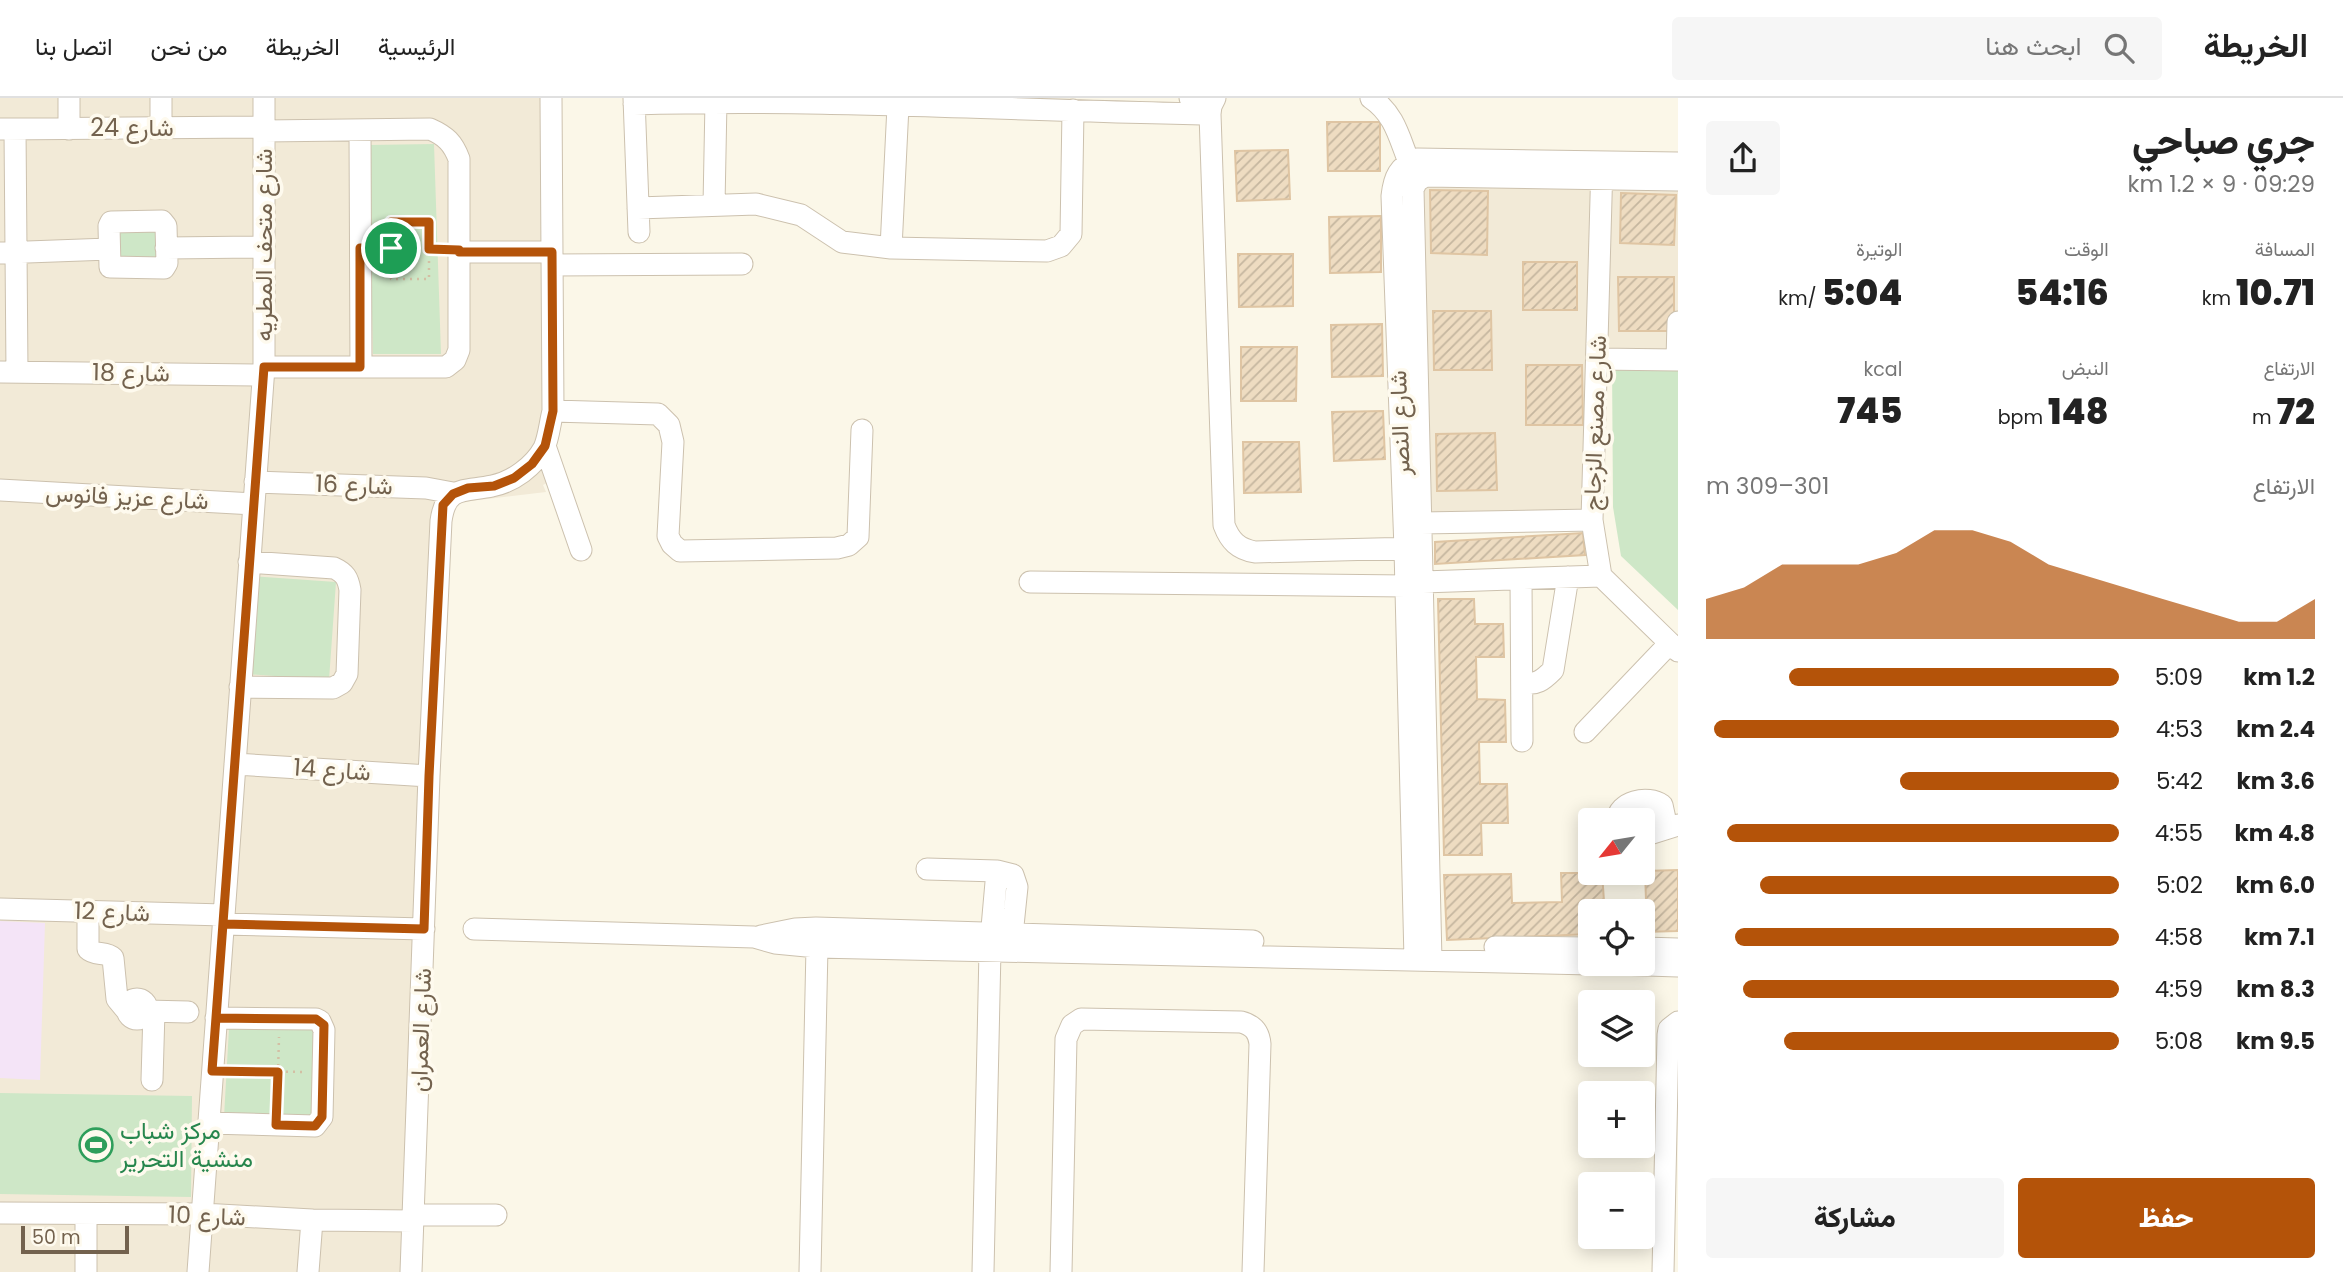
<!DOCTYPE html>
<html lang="ar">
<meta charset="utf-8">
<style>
:root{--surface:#fff;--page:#f6f6f6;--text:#222;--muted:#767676;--line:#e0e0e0;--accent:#b45309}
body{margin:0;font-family:Poppins,Vazirmatn,sans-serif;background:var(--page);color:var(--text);direction:rtl;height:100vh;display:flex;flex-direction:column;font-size:26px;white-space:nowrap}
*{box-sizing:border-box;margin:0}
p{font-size:23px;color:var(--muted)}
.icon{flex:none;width:38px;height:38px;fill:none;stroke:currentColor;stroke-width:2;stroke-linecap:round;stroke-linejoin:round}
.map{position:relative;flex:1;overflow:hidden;direction:ltr}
.panel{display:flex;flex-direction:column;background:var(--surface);width:665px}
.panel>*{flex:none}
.needle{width:46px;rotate:240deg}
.controls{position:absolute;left:1578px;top:710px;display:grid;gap:14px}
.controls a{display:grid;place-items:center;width:77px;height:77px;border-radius:7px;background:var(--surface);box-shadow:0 4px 18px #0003;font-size:35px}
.scale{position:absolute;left:21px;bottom:18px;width:108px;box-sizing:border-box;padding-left:7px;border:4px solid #73624e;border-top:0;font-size:19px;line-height:24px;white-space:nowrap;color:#73624e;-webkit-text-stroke:5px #fefaee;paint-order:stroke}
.pin{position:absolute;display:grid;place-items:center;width:60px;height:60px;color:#fff;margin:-30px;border:4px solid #fff;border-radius:50%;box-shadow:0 2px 7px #0007}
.round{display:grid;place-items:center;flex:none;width:74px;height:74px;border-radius:7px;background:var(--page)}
.overview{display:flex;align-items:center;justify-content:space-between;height:119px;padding:0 28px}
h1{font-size:38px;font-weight:800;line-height:52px}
.figures{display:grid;grid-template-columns:repeat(3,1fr);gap:10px;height:119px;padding:7px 28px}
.figures div{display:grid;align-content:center}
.figures b{font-size:35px;font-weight:800}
.figures small{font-size:19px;font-weight:400}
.figures p{font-size:19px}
.chart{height:196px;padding:14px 28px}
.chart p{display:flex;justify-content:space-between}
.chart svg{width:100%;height:126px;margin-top:7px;fill:var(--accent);opacity:.7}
.cta{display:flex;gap:14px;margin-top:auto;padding:14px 28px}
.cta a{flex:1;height:80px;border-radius:7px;background:var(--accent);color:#fff;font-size:28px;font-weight:800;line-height:80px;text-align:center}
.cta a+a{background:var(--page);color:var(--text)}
ul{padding:0 28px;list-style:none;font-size:23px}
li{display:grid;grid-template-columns:112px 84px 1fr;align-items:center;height:52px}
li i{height:18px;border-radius:9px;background:var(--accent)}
header{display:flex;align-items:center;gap:42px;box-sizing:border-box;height:98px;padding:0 35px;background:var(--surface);border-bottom:2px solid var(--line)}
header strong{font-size:33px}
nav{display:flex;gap:38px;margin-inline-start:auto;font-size:24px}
.search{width:490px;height:63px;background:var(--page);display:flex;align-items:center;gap:18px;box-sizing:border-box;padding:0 24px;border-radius:7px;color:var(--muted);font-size:26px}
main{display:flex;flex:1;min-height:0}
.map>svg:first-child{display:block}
.residential{fill:#f2ead7}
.education{fill:#f4e4f7}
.green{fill:#cee7c7}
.building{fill:url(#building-hatch);stroke:#dfc5a3;stroke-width:2}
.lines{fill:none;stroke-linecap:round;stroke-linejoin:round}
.minor-casing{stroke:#ccc1ae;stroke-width:23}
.path{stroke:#d3bfa4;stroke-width:2.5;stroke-dasharray:2 5;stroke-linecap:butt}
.minor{stroke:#fff;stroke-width:21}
.route-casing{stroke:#fff;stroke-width:14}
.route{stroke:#b45309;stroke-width:9}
.labels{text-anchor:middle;stroke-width:7;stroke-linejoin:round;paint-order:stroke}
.street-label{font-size:24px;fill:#73624e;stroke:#fefaee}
.leisure-label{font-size:24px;fill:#27864d;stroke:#fefaee;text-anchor:start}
</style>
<header>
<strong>الخريطة</strong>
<div class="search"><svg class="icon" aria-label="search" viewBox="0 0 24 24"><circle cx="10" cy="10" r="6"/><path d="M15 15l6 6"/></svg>ابحث هنا</div>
<nav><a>الرئيسية</a><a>الخريطة</a><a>من نحن</a><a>اتصل بنا</a></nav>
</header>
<main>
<section class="panel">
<div class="overview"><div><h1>جري صباحي</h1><p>09:29 · 9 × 1.2 km</p></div><a class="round"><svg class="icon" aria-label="share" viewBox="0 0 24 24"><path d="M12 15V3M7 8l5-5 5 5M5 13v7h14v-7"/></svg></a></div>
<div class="figures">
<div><p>المسافة</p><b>10.71<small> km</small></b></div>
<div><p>الوقت</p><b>54:16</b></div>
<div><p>الوتيرة</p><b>5:04<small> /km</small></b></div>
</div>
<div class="figures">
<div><p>الارتفاع</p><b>72<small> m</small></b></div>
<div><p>النبض</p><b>148<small> bpm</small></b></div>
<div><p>kcal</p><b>745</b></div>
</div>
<div class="chart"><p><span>الارتفاع</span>301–309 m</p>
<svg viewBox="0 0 160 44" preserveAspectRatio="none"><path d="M0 44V30L10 26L20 18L30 18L40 18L50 14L60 6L70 6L80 10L90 18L100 22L110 26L120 30L130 34L140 38L150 38L160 30V44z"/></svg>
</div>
<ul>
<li><b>1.2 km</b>5:09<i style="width:80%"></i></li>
<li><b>2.4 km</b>4:53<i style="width:98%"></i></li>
<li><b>3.6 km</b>5:42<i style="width:53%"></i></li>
<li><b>4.8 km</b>4:55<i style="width:95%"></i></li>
<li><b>6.0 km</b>5:02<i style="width:87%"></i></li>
<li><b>7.1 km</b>4:58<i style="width:93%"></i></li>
<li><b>8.3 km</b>4:59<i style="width:91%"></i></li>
<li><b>9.5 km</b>5:08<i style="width:81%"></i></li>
</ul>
<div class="cta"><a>حفظ</a><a>مشاركة</a></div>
</section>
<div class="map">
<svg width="1678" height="1174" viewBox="0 0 1678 1174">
<defs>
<pattern id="building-hatch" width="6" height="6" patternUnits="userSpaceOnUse" patternTransform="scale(1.75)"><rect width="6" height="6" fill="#eedcc1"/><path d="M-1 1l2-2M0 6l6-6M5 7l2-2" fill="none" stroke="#c5b69f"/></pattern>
</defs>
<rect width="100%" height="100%" fill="#fbf7e8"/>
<!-- residential -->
<path class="residential" d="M0,0H558L557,380L543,387L546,394L462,404L448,413L419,1174H0Z
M1420,87L1678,92V252L1587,250L1583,411L1579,414L1427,418Z"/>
<!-- education -->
<path class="education" d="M0,823L45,825L40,982L0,980Z"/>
<!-- green -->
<path class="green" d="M434,46L441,256H373L368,47Z
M112,129L157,130V163L114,165Z
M1612,265H1678V512L1621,458L1613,409Z
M252,478L336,484L329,582L246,576Z
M229,930L318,932L315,1023L224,1019Z
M0,995L192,998L191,1099L0,1096Z"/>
<!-- building -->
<path class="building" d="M1327,24H1380V73H1328Z
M1288,52L1290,101L1237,103L1235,53Z
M1430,92L1488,93L1487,157L1431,155Z
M1621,95L1676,97L1674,147L1620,145Z
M1381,118V174L1330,175L1329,119Z
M1238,156H1293V208L1239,209Z
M1523,164H1577V212H1523Z
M1618,179H1674V233H1619Z
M1433,213H1491L1492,272H1434Z
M1382,226L1383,278L1332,279L1331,227Z
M1241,249H1297L1296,303H1241Z
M1526,267H1582L1583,327H1526Z
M1383,313L1385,361L1334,363L1332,314Z
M1495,335L1497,392L1437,393L1436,336Z
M1243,344H1299L1301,394L1244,395Z
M1583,435L1585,457L1435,466V444Z
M1438,501H1474L1475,526H1503L1504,559H1476L1477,601L1505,602L1506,644H1479L1480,686H1507L1508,725H1481L1482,757H1444Z
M1678,772V833L1643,834V814H1591V836L1447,842L1444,777L1511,776L1512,805L1562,804L1561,775H1602L1604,803L1646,802L1645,773Z"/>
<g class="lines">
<defs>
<path id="minor" d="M69,0V31
M634,0L639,134
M1190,0H1215L1211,8L1210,16L1224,427C1230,443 1238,451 1255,454L1416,450
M1371,0C1399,19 1400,48 1414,75
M634,6C826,0 1018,13 1210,16
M161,30V0
M0,31L264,29
M15,31L17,274
M360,32L361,269
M1602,65L1592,422L1601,478L1678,553
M714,107L716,3
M638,110L756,106L801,117L842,144L891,150L1047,153L1061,148L1071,136L1073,12
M162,123L166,128L167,165L164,170L110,169L109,128L111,124Z
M166,150L264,149
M891,150L898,8
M459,154H552
M0,155L109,151
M552,167L742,166
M1597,261L1678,262
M1677,262L1678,224
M264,269H446L455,262L459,252V61C453,45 446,38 430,31L264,33
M0,274L263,277
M553,313L658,316L669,327L673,344L668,438L672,446L680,453L837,450L849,447L858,439L862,332
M545,348L581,452
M255,384L426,390L453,395
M0,392L254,406
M1421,425L1592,422
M1521,481L1522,643
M1030,484L1406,488
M1423,484L1601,478
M1522,584C1536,588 1543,582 1553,572L1568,479
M240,589L333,590L342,585L347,576L350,492C348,480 345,475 334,470L249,464
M1585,634L1670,545
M235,666L429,678
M1617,723C1618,703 1648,697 1662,707L1667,730
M1643,738L1678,727
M927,771L997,773L1013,777L1017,789L1011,847
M0,811L224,817
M88,813V851C95,858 106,853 113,860L117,901L127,913
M223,826L424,831
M474,831L754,839L775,845L817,849L1591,866
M761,838L795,831L816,830L1253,843
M1495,849L1591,850
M1643,850L1678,851
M1415,861L1405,451L1392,98C1394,79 1399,68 1417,61L1678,65
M1431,862L1413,91L1417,83L1425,78L1678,82
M1616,866L1678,868
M127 911a10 10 0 1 1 20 0a10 10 0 1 1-20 0Z
M146,913L188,914
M152,982L154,913
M209,1025L315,1028L322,1019L324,932L320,923L316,921L216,920
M0,1115L202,1116L312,1122L414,1123
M415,1117H496
M86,1174V1116
M198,1174L264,269V0
M308,1174L312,1122
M411,1174L429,678L441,423C446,387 464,394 492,388C513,384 534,368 544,350C549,339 550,324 553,313L551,0
M810,1174L817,849
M983,1174L990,852L997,773
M1061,1174L1066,941L1072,927L1081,921L1241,924C1253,927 1259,934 1260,946L1253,1174
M1663,1174L1668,937L1669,931L1678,924"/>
</defs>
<!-- minor casing -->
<use href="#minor" class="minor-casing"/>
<!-- path -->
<path class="path" d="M391,123L429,124V181H391Z
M377,150L441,152
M230,973L307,974
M277,1010L279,939"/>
<!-- minor -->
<use href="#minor" class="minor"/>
</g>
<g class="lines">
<defs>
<path id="route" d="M391,150H360V269H264L216,920L316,921L324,927L322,1019L315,1028L276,1027L278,974L212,973L223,826L424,831L429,678L443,407L453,396L468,390L494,388L514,380L532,366L545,348L553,313L552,154H459V152L429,151V124H391V150"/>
</defs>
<!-- route casing -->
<use href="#route" class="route-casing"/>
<!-- route -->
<use href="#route" class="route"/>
</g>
<!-- icons -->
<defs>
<symbol id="stadium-ring" viewBox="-11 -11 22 22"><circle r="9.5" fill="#fefaee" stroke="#2e9e5b" stroke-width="1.5"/><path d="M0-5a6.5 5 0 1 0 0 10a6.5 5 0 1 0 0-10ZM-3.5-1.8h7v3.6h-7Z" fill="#2e9e5b"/></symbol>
</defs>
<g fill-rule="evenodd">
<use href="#stadium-ring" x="77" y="1028" width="38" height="38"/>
</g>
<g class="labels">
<!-- street labels -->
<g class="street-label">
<text x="132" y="38">شارع 24</text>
<text transform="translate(264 147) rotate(-90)" y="8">شارع متحف المطريه</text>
<text transform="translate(131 275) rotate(1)" y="8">شارع 18</text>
<text transform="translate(1400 325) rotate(-92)" y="8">شارع النصر</text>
<text transform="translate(1595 325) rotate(-88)" y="8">شارع مصنع الزجاج</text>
<text transform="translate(354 387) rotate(2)" y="8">شارع 16</text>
<text transform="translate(127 399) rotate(3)" y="8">شارع عزيز فانوس</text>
<text transform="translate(332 672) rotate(4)" y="8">شارع 14</text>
<text transform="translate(112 814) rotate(2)" y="8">شارع 12</text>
<text transform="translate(421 932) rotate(-88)" y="8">شارع العمران</text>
<text transform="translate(207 1118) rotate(2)" y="8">شارع 10</text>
</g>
<!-- leisure labels -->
<g class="leisure-label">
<text x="120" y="1041">مركز شباب<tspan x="120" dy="28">منشية التحرير</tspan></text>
</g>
</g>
</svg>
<div class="controls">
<a><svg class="needle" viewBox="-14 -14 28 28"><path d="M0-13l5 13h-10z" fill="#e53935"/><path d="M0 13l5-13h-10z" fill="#767676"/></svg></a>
<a><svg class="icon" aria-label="locate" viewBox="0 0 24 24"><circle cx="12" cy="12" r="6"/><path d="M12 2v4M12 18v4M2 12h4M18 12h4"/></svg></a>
<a><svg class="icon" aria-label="layers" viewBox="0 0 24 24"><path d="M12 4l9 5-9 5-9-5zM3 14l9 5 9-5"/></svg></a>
<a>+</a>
<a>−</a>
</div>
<div class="scale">50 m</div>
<div class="pin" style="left:391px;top:150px;background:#1e9e55"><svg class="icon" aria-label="arrive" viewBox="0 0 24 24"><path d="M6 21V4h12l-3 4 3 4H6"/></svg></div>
</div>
</main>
